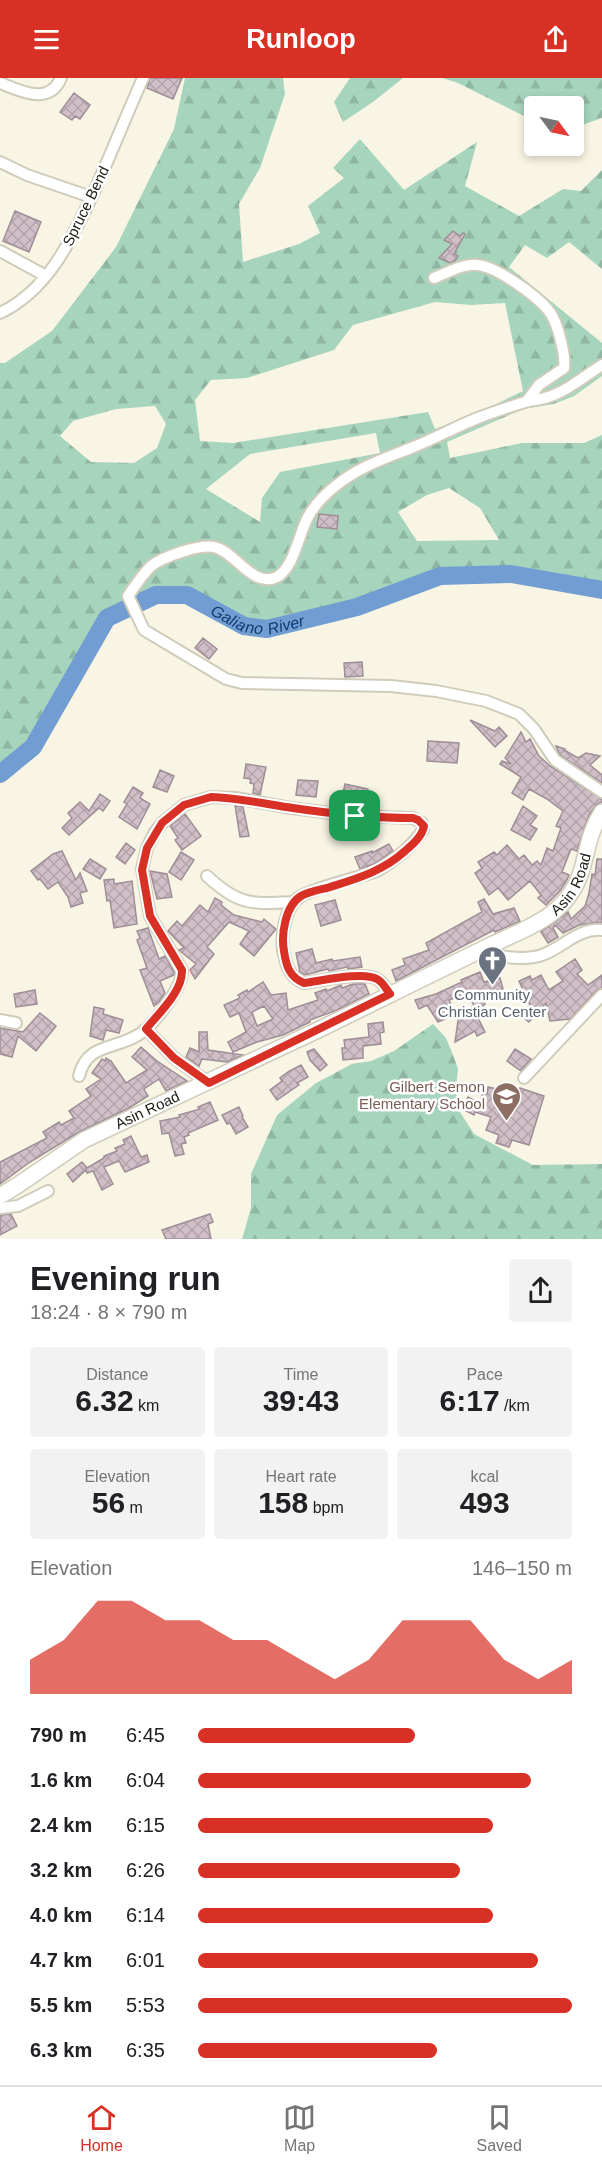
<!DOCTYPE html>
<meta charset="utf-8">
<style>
:root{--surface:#fff;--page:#f2f2f2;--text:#202124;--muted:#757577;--line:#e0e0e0;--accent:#d93025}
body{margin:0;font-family:Helvetica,sans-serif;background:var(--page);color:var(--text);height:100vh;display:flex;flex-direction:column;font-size:22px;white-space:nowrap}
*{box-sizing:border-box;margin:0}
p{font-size:20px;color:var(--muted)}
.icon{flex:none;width:33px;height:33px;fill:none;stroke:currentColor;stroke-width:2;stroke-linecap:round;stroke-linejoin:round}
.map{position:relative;height:1161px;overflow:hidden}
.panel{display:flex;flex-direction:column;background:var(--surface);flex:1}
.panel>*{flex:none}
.needle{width:39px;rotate:123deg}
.controls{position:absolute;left:524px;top:18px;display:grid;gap:12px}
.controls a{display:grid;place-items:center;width:60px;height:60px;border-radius:6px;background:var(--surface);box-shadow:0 3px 9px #0003;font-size:30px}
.pin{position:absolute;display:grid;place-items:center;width:51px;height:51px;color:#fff;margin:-26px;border-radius:12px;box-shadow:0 3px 9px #0006}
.round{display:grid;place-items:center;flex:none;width:63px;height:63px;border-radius:6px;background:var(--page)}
.summary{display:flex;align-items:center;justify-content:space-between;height:102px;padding:0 30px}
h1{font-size:33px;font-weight:800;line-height:45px}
.metrics{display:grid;grid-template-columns:repeat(3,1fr);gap:9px;height:102px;padding:6px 30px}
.metrics div{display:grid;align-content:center;border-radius:6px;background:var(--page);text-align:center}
.metrics b{font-size:30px;font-weight:800}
.metrics small{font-size:16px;font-weight:400}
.metrics p{font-size:16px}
.chart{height:168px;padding:12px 30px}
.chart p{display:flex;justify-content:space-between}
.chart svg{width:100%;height:108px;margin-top:6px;fill:var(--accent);opacity:.7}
ul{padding:0 30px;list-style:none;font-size:20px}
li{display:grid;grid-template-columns:96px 72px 1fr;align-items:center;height:45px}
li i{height:15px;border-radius:8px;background:var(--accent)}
header{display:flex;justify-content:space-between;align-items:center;height:78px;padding:0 30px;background:var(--accent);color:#fff;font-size:27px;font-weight:800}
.menu{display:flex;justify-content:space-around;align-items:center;height:84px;border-top:2px solid var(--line);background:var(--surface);font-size:16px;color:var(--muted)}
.menu a{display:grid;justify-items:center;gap:3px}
.menu .active{color:var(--accent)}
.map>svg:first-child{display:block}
.forest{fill:url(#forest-firs);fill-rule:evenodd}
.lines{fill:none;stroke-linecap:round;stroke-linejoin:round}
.river{stroke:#719dd3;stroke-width:18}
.building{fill:url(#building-cross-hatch);stroke:#9f8e97;stroke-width:1.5;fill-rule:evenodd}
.street-casing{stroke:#cfccbb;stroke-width:14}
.secondary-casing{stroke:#cfccbb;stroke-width:18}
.street{stroke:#fff;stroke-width:10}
.secondary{stroke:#fff;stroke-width:15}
.route-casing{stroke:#fff;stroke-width:12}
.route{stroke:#d93025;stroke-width:8}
.labels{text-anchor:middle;stroke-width:5;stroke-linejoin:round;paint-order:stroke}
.street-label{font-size:15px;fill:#21201a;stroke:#fff}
.worship-label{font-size:15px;fill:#5b616d;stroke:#fff}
.education-label{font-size:15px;fill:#785e54;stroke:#fff;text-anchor:end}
.water-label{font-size:16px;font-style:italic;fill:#0e3c6e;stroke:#fff}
</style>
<header><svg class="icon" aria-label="menu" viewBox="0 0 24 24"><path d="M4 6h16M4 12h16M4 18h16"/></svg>Runloop<svg class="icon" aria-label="share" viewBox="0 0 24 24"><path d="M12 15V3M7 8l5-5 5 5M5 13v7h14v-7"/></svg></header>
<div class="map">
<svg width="602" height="1161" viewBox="0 0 602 1161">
<defs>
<pattern id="forest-firs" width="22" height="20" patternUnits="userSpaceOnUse" patternTransform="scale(1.5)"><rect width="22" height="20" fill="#a7d4bd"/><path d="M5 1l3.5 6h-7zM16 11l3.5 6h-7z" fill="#8fb6a2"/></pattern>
<pattern id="building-cross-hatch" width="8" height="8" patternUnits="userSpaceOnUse" patternTransform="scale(1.5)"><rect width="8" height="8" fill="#d1bfc8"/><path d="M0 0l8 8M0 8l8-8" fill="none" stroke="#b3a4ab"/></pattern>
</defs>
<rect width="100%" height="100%" fill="#f8f5e4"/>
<!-- forest -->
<path class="forest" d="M185,0H283L285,16L260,90L239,126L243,184L299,166L320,155L308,128L344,100L333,90L360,61L404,112L477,64L465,108L519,138L563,111L581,113L602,92V191L569,164L547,180L525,167L509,189L602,265V298L574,318L554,326L523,331L447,364L450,380L522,365H584L602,357V512L511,496L440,498L357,529L267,551L244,548L187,517H156L107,540L33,669L0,696V285H5L52,253L116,169L174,51ZM435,224L471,227L505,225L523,313L482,333L435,351L428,334L233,365L200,363L195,322L211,302L247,300L334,272L353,247ZM155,328L166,346L157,370L134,385L91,384L60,358L73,343L116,331ZM376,355L380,375L280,394L262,420L260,444L206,411L250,376ZM449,410L480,430L499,462L417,463L398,434L427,417Z
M350,0H403L373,24L343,44L334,24Z
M442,0H602V40L573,50V28H534V43L458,5Z
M433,946L446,960L453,977L458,991L456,1011L458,1031L474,1056L533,1087L602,1086V1161H242L251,1130V1096L277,1037L316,1005L352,986L371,983L394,973Z"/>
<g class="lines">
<!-- river -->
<path class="river" id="s1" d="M0,696L33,669L107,540L156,517H187L244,548L267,551L357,529L440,498L511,496L602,512"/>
</g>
<!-- building -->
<path class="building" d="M150,0H182L173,21L147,10Z
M74,15L90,27L80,41L75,38L72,42L60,34Z
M15,133L41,144L29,174L3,163Z
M453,153L460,158L463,155L465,156L454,176L458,178L455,183L450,185L439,180L452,166L444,162Z
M319,436L338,438L337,451L317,449Z
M203,560L217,571L209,581L195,570Z
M362,584L363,598L345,599L344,585Z
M470,642L495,653L499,649L507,658L495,669Z
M521,654L526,664L530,661L539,678L550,688L602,721V724L597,726L589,737L577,773L571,771L562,794L569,797L567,802L560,813L546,827L538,820L541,817L530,803L508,822L498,810L489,817L475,795L482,790L478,784L494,774L497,777L507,767L519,781L524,777L532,787L537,783L541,787L547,770L553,773L561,750L556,748L563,733L547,721L529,711L523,722L512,715L521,699L500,686L502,683L511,686L505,680Z
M428,663L459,665L457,685L427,683Z
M556,668L565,671L564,672L578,680L586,675L600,678L590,687L602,697V705L560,677Z
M246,686L266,689L260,717L253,715L254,706L250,705L251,701L244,700Z
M160,692L174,698L167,714L153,709Z
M298,702L318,703L316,719L296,717Z
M345,706L368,711L364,728L341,723Z
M133,709L143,715L140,720L150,726L137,751L119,739L127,726L124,724Z
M100,716L110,723L103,733L99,730L69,757L62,750L72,740L68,735L80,724L89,733Z
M235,727L243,729L249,758L240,759Z
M523,728L537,738L530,747L537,751L530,762L511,752Z
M185,736L201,758L182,772L175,762L178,760L170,748Z
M126,765L135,772L125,786L116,779Z
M389,766L393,773L374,786L360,791L355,779L372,773V775Z
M62,773L76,802L80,795L87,813L80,815L83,825L71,829L68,819L58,804L48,811L40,801L38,802L31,793L53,776Z
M181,774L194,782L181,802L169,794Z
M90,781L106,791L100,801L83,791Z
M597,781H602V844L579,847L563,855L555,847L553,850L558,859L548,865L541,854L568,834L571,841L585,828L589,815L592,796L595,797Z
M150,793L167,796L172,819L157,821Z
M114,801V806L132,803L137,846L114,850L110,822L107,823L104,802Z
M215,820L222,824L221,827L234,837L262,844L264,841L276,851L254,878L240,866L249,853L229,844L207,869L214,876L195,901L190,892L196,886L179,872L184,870L168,853L177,843L182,848L200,827L208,834Z
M484,821L493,836L514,830L520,843L495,854L494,852L396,903L392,892L405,887L403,881L429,872L426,865L482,834L478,824Z
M335,822L341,842L321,848L315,827Z
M148,850L159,881L165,878L174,894V897L160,903L165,915L159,924L154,928L140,892L147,890L137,862L140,860L137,853Z
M312,871L316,885L332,881L333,883L360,879L362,889L348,891L347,889L329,893L328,891L305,897L300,894L296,875Z
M575,881L582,892L577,896L588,907L602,897V910L597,912L570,941L550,943L546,925L529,944L521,938L530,927L519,903L530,898L532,902L541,897L549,912L563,903L556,894Z
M480,894L484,904L500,900L503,911L482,916L485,926L483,927L487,936L478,940L485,954L477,958L475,953L455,964L459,936L474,928L468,915L449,922L456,936L438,944L427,927L419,931L415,922L436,916L462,904L461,902Z
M263,904L271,917L286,915L288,932L318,922L315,915L326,911L327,913L341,907L342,910L353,906H365L369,916L337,932L310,942V944L283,957L257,964L233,974L228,964L246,954L239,935L230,939L224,927L240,920L238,917L247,912L248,914ZM264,928L273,941L257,948L252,934Z
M35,912L37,926L16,929L14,916Z
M94,929L104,931L103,936L123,942L119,955L106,952L103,962L90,958Z
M40,935L56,948L36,973L18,958L12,979L0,976V950L23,954Z
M383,944L384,954L380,955L381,966L363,968V980L343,982L342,970H345L344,962L369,959L368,946Z
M199,954H207L208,972L243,977L227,984L202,981L199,988L186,979L190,970L199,974Z
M141,969L157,983L187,1003L166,1013L159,1001L144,1011L148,1018L129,1030L79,1054L30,1084L0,1106V1084L47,1060L43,1054L59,1044L61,1047L74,1040L69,1033L91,1018L86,1011L101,1001L92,995L102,981L105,983L106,980L111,983L126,1005L147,992L132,979Z
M314,971L327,987L320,993L310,982L307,974Z
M515,971L531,981L521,993L507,983Z
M301,987L308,999L297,1005L299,1007L277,1022L270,1012L282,1003L280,1000L288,994Z
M498,1008L518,1017L520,1010L544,1018L529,1067L512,1062L509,1069L496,1065L499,1057L486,1052L491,1039L475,1034L474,1037L462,1031L468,1019L479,1025L483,1015L487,1016L488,1009L497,1011Z
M210,1024L218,1042L188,1055L189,1057L184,1059L186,1065L181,1066L184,1076L175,1078L169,1055L162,1056L160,1043L180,1039L179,1037L200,1031L198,1029Z
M239,1029L243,1038L242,1039L248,1049L236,1056L230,1045L227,1046L222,1037Z
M131,1058L141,1079L147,1077L149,1084L125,1094L119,1083L104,1089L113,1106L102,1112L93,1093L87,1095L86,1092L73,1104L67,1096L82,1084L87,1090L104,1080V1078L117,1073L115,1070L125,1066L123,1062Z
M11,1136L17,1148L0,1157V1137Z
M210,1136L213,1144L208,1146L211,1161H166L162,1152Z"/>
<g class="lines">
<defs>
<path id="street" d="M0,5C21,13 49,28 61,0
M0,84L27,97L91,119
M0,173L46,198
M434,200C447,195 464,185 478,187C497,189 541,220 551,236C558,247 566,278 564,290L539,307L527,323
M0,235C49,212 72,160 94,114C111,76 126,38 143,0
M602,287C585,298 567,313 548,319C540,322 532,322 525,324C509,329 493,334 478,340C455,349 434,361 411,370C388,379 362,388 342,403C328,413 316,424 308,439C299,455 294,490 277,499C253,511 235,473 214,469C200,466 161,479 150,489C142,497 135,508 128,518L144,552L226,601L242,605L391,608L436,613L486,623L519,636L534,651L555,682L602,714
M207,798C239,828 252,826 294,824
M476,874C497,877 521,884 542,877C563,870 577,850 602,852
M0,942L16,945
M146,951L174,980L209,1005
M79,998C87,965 114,972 138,957C153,948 183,909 182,892L150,838L142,791L147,770L155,754L162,745L184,727L211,719L236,720L291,730L355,738L413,740L422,745L423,752C411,770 395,782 377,793C361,799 309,811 298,820C285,831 281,857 283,872C286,887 289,899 304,905C321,903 363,893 377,901C383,904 386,911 390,916
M524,1000L602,917
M0,1130L18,1128L48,1113"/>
<g id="secondary">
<path id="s2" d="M0,1118L18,1107L84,1062L318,952L493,866C532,848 569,836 582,791C588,770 590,752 602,734"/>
</g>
</defs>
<!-- street casing -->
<use href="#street" class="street-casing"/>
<!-- secondary casing -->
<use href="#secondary" class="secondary-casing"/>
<!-- street -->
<use href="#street" class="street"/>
<!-- secondary -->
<use href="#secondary" class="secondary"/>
</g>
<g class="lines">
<defs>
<path id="route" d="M211,719C239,720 265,726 293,730C333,736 373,740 413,740L418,742L424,748C422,759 412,767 405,773C382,794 355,801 327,810C318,812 308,814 301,818C285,828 281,857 284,873C286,887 289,899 304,905C321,903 363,893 377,901C383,904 386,911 390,916L209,1005L174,980L146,951C159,935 183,913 182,892L150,838L142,792L147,770L162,745L184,727Z"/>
</defs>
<!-- route casing -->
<use href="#route" class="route-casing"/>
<!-- route -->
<use href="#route" class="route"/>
</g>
<!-- icons -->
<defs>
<symbol id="church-pin" viewBox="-11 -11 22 30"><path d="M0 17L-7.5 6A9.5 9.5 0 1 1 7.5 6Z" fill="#6b7280" stroke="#fff"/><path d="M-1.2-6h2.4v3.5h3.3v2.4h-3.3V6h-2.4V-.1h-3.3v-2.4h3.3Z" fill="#fff"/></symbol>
<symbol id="school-pin" viewBox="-11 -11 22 30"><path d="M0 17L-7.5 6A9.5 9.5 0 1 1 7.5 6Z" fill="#8d6e63" stroke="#fff"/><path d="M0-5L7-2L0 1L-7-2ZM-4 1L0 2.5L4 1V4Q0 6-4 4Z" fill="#fff"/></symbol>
</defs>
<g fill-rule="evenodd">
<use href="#church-pin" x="476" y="866" width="33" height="45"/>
<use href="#school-pin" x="490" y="1002" width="33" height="45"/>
</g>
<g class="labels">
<!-- street labels -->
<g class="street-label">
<text transform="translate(86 128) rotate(-64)" y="5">Spruce Bend</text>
<text dy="5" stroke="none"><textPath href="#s2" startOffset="657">Asin Road</textPath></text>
<text dy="5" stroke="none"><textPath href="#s2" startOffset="171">Asin Road</textPath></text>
</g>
<!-- worship labels -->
<g class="worship-label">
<text x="492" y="922">Community<tspan x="492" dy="17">Christian Center</tspan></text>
</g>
<!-- education labels -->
<g class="education-label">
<text x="485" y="1014">Gilbert Semon<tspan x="485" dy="17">Elementary School</tspan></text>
</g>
<!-- water labels -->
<g class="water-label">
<text dy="6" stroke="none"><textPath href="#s1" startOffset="354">Galiano River</textPath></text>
</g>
</g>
</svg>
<div class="controls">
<a><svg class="needle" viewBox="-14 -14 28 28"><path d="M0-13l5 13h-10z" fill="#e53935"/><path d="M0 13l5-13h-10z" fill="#757577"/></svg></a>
</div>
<div class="pin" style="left:355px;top:738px;background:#1e9e55"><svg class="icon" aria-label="arrive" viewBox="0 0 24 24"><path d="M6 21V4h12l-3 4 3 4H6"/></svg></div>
</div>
<section class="panel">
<div class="summary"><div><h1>Evening run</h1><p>18:24 · 8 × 790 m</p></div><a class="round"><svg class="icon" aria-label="share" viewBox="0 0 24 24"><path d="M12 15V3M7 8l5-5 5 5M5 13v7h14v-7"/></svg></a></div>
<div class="metrics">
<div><p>Distance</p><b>6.32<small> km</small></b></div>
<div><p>Time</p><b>39:43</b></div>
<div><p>Pace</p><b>6:17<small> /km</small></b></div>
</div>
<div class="metrics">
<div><p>Elevation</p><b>56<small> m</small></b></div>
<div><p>Heart rate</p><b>158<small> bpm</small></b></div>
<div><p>kcal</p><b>493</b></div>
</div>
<div class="chart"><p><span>Elevation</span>146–150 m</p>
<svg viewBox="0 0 160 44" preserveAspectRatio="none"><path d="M0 44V30L10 22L20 6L30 6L40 14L50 14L60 22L70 22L80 30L90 38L100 30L110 14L120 14L130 14L140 30L150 38L160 30V44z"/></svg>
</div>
<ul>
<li><b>790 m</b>6:45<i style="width:58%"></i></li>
<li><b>1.6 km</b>6:04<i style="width:89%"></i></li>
<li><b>2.4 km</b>6:15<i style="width:79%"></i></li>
<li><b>3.2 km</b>6:26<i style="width:70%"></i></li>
<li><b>4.0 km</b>6:14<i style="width:79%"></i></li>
<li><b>4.7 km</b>6:01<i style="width:91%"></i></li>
<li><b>5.5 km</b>5:53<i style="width:100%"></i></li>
<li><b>6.3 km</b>6:35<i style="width:64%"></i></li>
</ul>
</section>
<nav class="menu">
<a class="active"><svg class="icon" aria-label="home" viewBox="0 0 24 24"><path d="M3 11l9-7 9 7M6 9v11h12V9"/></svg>Home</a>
<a><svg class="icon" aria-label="map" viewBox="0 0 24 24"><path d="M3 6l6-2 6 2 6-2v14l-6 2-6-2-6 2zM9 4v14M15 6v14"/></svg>Map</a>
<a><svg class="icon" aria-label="saved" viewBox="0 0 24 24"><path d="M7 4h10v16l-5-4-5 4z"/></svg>Saved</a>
</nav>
